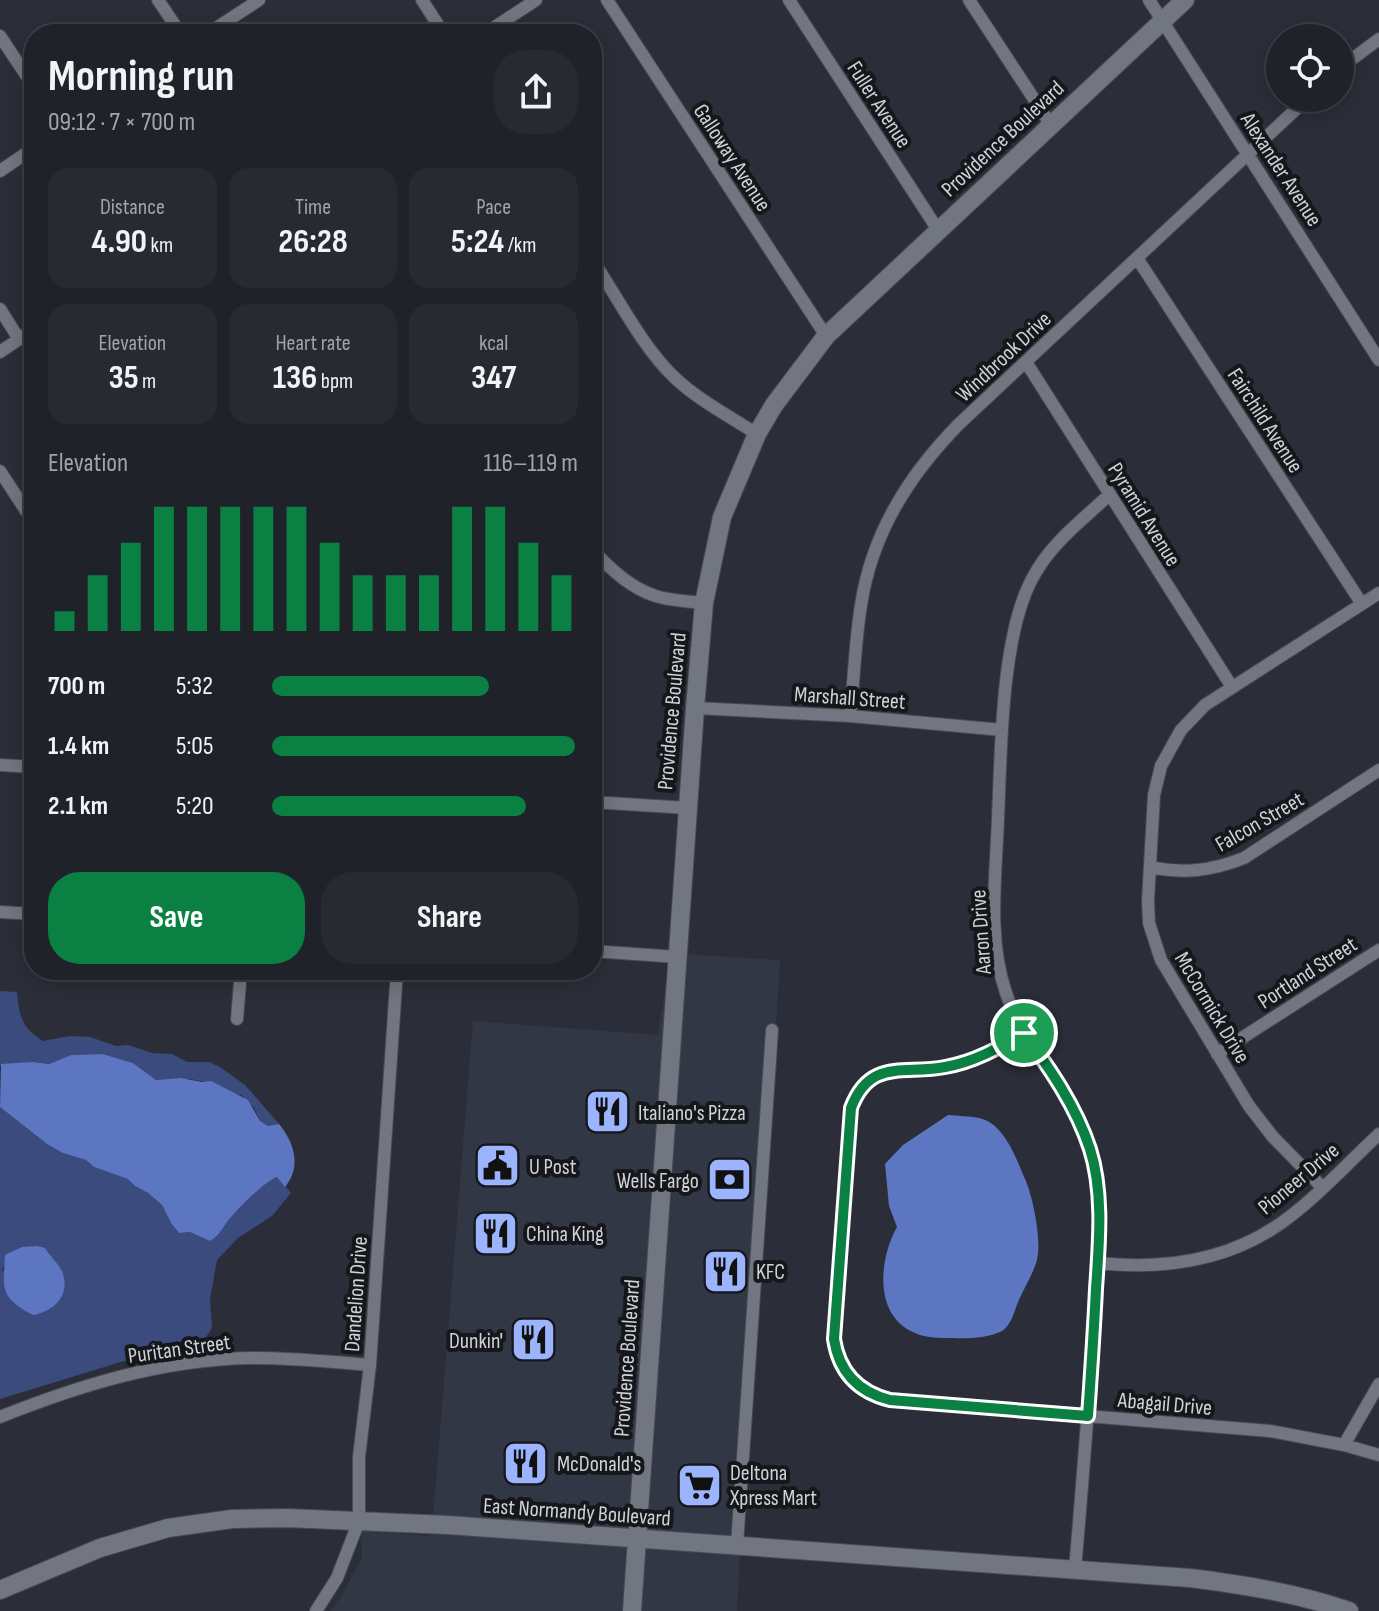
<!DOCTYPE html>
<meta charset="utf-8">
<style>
:root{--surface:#20222a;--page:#282a32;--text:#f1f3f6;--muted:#a2a4a8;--line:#3d3f47;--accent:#0b8043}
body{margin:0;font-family:"Sofia Sans Condensed",sans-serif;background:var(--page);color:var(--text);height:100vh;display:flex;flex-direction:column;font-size:30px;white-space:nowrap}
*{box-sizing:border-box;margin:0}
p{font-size:26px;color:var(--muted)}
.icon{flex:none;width:44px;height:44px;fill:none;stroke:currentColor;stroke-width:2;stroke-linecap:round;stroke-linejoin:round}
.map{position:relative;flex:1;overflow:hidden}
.drawer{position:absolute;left:24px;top:24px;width:578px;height:956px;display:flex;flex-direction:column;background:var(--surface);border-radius:32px;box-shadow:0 4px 20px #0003,0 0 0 2px var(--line)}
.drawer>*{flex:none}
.controls{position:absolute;left:1266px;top:24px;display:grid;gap:16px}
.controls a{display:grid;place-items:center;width:88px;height:88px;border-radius:50%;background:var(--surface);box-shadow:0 4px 20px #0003,0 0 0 2px var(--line);font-size:40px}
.pin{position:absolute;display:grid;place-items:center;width:68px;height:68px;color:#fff;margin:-34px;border:4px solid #fff;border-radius:50%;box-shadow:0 2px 8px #0007}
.round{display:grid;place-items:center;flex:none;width:84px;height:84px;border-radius:32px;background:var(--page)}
.head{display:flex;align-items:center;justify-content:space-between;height:136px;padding:0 24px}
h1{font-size:44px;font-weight:700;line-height:60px}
.metrics{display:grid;grid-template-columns:repeat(3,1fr);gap:12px;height:136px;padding:8px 24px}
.metrics div{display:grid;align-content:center;border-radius:20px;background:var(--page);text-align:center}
.metrics b{font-size:34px;font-weight:700}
.metrics small{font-size:22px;font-weight:400}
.metrics p{font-size:22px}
.chart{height:224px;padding:16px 24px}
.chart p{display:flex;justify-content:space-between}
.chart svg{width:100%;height:144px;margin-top:8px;stroke:var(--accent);stroke-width:6}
.cta{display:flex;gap:16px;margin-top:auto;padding:16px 24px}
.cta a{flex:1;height:92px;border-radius:32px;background:var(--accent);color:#fff;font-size:32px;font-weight:700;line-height:92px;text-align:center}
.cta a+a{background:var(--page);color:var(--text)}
ul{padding:0 24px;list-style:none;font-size:26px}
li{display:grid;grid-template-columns:128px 96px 1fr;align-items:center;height:60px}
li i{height:20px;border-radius:10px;background:var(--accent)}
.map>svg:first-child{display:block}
.built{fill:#323746}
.green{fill:#3c4b7d;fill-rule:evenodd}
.water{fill:#5d76c2}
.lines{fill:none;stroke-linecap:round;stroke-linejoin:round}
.street-casing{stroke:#484b53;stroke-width:14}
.secondary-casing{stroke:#484b53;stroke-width:20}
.street{stroke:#717680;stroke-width:12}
.secondary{stroke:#717680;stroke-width:18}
.route-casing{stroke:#fff;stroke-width:16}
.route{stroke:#0b8043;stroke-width:10}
.labels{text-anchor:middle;stroke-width:8;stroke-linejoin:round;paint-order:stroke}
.street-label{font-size:22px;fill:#d0d2d8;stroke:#15171b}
.poi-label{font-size:22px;fill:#d0d2d8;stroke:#15171b;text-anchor:start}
</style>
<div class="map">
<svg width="1379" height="1611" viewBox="0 0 1379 1611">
<rect width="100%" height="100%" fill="#2b2e38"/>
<!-- built -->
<path class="built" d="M684,954L780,960L776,1025L767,1024L732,1539L644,1534Z
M669,962L633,1533L433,1519L473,1021L658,1035Z
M432,1530L632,1545L627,1611H330L343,1594L362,1558L361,1531L431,1536Z
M644,1546L740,1552L737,1611H639Z"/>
<!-- green -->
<path class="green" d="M0,991L17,992C19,1016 22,1028 43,1041L70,1036L90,1037L116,1046L128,1045L152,1053L172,1054L187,1062H209L220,1067L245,1085L279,1124L268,1126L260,1121L254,1108L241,1095L232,1094L216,1084L190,1079L156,1080L133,1063L103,1054L71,1055L49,1064L33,1062L0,1066Z
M0,1107L47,1144L86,1160L94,1167L129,1179L135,1186L148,1193L162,1205L171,1223L179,1233L190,1232L210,1241C219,1236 221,1230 227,1221C237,1208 263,1182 278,1177L291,1193L272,1216L238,1238L217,1260L210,1299L212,1328L200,1346L124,1361L0,1399ZM45,1248L61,1269L2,1271L5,1263Z"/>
<!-- water -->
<path class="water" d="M103,1054L133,1063L156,1080L181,1078L202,1082L211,1081L248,1100L260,1121L268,1126L279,1124C294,1142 302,1167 285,1187L277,1177C264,1182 237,1209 227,1222C221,1230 219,1236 210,1241L190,1232L179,1233L171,1223L162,1205L148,1193L135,1186L128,1179L94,1167L86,1160L63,1153L47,1144L0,1107L1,1064L33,1062L49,1064L71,1055Z
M948,1115C958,1116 969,1116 979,1118C1004,1123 1016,1158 1025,1179C1033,1196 1043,1245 1036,1263C1032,1276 1024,1288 1018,1302C1014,1312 1011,1327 1000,1332C987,1338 966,1339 952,1338C940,1338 926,1338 915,1333C873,1316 879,1259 897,1227L889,1206L885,1164L903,1145Z
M37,1246L45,1248C50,1256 61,1266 63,1274C70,1297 53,1311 33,1315C0,1297 3,1290 5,1255L22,1247Z"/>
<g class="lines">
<defs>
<path id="street" d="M158,0L181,34
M422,0L444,34
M607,0L826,336
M789,0L938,230
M969,0L1051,125
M1149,0L1379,360
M207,34L259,0
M484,34L536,0
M0,36L34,87
M1340,68L1379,39
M0,171L34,148
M1137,258L1362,604
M592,259C616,295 643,348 674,377C698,400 729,416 757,434
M0,309L19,339
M0,352L34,329
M1026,362L1232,687
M0,471L34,523
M592,549C608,567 629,587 653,595C668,601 688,601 704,603
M695,708L850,716L1002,730
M850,716C854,680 855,642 861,605C872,533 909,475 959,424L1308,98
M0,765L34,767
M592,802L688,808
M1150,867C1184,874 1211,871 1244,858L1379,770
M0,912L34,914
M592,951L678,957
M237,1019L241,970
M1024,1033C999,1048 974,1062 945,1067C904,1075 870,1058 851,1108L834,1339C839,1372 858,1392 890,1400L1270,1431L1344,1445L1379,1455
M1217,1054L1379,950
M1322,1187L1273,1137L1249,1106L1161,960L1149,923L1148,901L1154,795L1161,766L1181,730L1205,705L1379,593
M1098,1263C1164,1270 1229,1261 1284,1221C1318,1196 1348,1163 1379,1134
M0,1417C80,1385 162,1360 248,1358C289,1357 330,1362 370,1365
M1344,1445L1379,1384
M737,1545L772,1030
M1075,1570C1082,1487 1089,1404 1094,1322C1097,1278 1103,1232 1098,1188C1092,1143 1073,1104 1048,1066C1033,1042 1015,1021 1006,993C987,938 996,875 998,818C1001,752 1001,637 1032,579C1050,544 1080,522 1109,495
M316,1611L337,1578L359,1521V1457L370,1365L397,970"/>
<path id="secondary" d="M0,1590L100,1548L168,1528L232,1519L287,1518L448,1525L1190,1578C1245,1585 1296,1593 1349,1611
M632,1611L695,708L704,603L722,517L757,434L774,405L826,336L1185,0"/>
</defs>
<!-- street casing -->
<use href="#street" class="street-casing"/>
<!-- secondary casing -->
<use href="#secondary" class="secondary-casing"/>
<!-- street -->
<use href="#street" class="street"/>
<!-- secondary -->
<use href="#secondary" class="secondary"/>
</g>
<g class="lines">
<defs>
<path id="route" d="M1024,1033C1050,1069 1076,1106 1090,1149C1104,1193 1099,1244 1096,1289C1094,1331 1091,1374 1088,1416L890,1400C858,1392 839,1372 834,1339L851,1108C870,1058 904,1075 945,1067C974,1062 999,1048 1024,1033Z"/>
</defs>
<!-- route casing -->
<use href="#route" class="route-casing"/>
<!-- route -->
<use href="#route" class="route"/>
</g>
<!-- icons -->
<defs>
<symbol id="restaurant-square" viewBox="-11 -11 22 22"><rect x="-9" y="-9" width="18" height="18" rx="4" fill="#9bb4fd" stroke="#15171b"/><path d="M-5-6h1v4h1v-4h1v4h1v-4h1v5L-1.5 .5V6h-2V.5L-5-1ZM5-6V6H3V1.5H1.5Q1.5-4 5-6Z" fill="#111"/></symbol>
<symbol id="civic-square" viewBox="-11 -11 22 22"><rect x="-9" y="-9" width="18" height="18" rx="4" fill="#9bb4fd" stroke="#15171b"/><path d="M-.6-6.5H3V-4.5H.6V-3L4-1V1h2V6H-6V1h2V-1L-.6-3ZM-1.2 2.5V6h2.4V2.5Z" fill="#111"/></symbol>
<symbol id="bank-square" viewBox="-11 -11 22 22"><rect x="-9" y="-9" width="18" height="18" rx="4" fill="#9bb4fd" stroke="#15171b"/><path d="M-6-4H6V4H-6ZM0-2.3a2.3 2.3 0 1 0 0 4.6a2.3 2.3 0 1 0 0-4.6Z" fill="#111"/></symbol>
<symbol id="supermarket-square" viewBox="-11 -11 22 22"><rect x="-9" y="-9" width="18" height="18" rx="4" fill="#9bb4fd" stroke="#15171b"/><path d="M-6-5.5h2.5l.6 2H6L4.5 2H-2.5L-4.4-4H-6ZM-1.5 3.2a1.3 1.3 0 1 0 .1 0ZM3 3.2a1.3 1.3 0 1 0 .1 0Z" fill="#111"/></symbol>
</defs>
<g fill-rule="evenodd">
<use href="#restaurant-square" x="582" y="1086" width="51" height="51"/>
<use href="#civic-square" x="472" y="1140" width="51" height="51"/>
<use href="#bank-square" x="704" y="1154" width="51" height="51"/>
<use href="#restaurant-square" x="470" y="1208" width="51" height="51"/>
<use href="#restaurant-square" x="700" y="1246" width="51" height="51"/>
<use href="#restaurant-square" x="508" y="1314" width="51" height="51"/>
<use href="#restaurant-square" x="500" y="1438" width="51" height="51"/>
<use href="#supermarket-square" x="674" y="1460" width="51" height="51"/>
</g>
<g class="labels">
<!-- street labels -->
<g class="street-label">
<text transform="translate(880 104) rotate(57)" y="8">Fuller Avenue</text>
<text transform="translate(1002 138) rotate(-43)" y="8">Providence Boulevard</text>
<text transform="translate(733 157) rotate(57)" y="8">Galloway Avenue</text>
<text transform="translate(1282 169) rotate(57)" y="8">Alexander Avenue</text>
<text transform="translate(1003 356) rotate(-43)" y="8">Windbrook Drive</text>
<text transform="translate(1266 420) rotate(57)" y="8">Fairchild Avenue</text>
<text transform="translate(1145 514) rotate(58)" y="8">Pyramid Avenue</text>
<text transform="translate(850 697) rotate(4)" y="8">Marshall Street</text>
<text transform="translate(671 711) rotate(-85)" y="8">Providence Boulevard</text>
<text transform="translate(1259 821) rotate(-30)" y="8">Falcon Street</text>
<text transform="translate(980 932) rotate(-94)" y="8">Aaron Drive</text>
<text transform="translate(1307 972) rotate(-33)" y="8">Portland Street</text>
<text transform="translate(1213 1007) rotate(59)" y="8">McCormick Drive</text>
<text transform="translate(1298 1178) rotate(-40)" y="8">Pioneer Drive</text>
<text transform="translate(355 1294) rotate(-86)" y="8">Dandelion Drive</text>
<text transform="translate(179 1348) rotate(-8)" y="8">Puritan Street</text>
<text transform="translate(626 1358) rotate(-86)" y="8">Providence Boulevard</text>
<text transform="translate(1165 1403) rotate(5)" y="8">Abagail Drive</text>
<text transform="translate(577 1511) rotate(4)" y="8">East Normandy Boulevard</text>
</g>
<!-- poi labels -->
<g class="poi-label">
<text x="638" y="1120">Italiano's Pizza</text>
<text x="529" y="1174">U Post</text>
<text x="699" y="1188" text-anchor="end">Wells Fargo</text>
<text x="526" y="1241">China King</text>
<text x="756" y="1279">KFC</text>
<text x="503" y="1348" text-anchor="end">Dunkin'</text>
<text x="557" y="1471">McDonald's</text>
<text x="730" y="1480">Deltona<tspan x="730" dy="25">Xpress Mart</tspan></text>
</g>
</g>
</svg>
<div class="controls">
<a><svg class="icon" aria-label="locate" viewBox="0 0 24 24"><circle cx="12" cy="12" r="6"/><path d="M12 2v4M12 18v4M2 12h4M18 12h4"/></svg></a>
</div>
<div class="pin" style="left:1024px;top:1033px;background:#1e9e55"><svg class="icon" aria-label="arrive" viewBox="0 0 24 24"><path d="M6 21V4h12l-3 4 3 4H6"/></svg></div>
<section class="drawer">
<div class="head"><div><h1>Morning run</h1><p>09:12 · 7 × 700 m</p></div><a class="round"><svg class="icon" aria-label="share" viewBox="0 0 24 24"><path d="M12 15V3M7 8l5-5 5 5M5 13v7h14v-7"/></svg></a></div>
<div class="metrics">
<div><p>Distance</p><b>4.90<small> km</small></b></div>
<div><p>Time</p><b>26:28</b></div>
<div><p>Pace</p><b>5:24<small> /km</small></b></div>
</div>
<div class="metrics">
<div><p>Elevation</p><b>35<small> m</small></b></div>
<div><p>Heart rate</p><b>136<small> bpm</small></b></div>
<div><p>kcal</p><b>347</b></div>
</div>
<div class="chart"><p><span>Elevation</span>116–119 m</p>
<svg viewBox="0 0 160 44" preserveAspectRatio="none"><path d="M5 44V38M15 44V27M25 44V17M35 44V6M45 44V6M55 44V6M65 44V6M75 44V6M85 44V17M95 44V27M105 44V27M115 44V27M125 44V6M135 44V6M145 44V17M155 44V27"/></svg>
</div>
<ul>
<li><b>700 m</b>5:32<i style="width:71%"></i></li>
<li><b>1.4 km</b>5:05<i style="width:99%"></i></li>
<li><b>2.1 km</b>5:20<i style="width:83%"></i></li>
</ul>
<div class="cta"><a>Save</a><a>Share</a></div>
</section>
</div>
